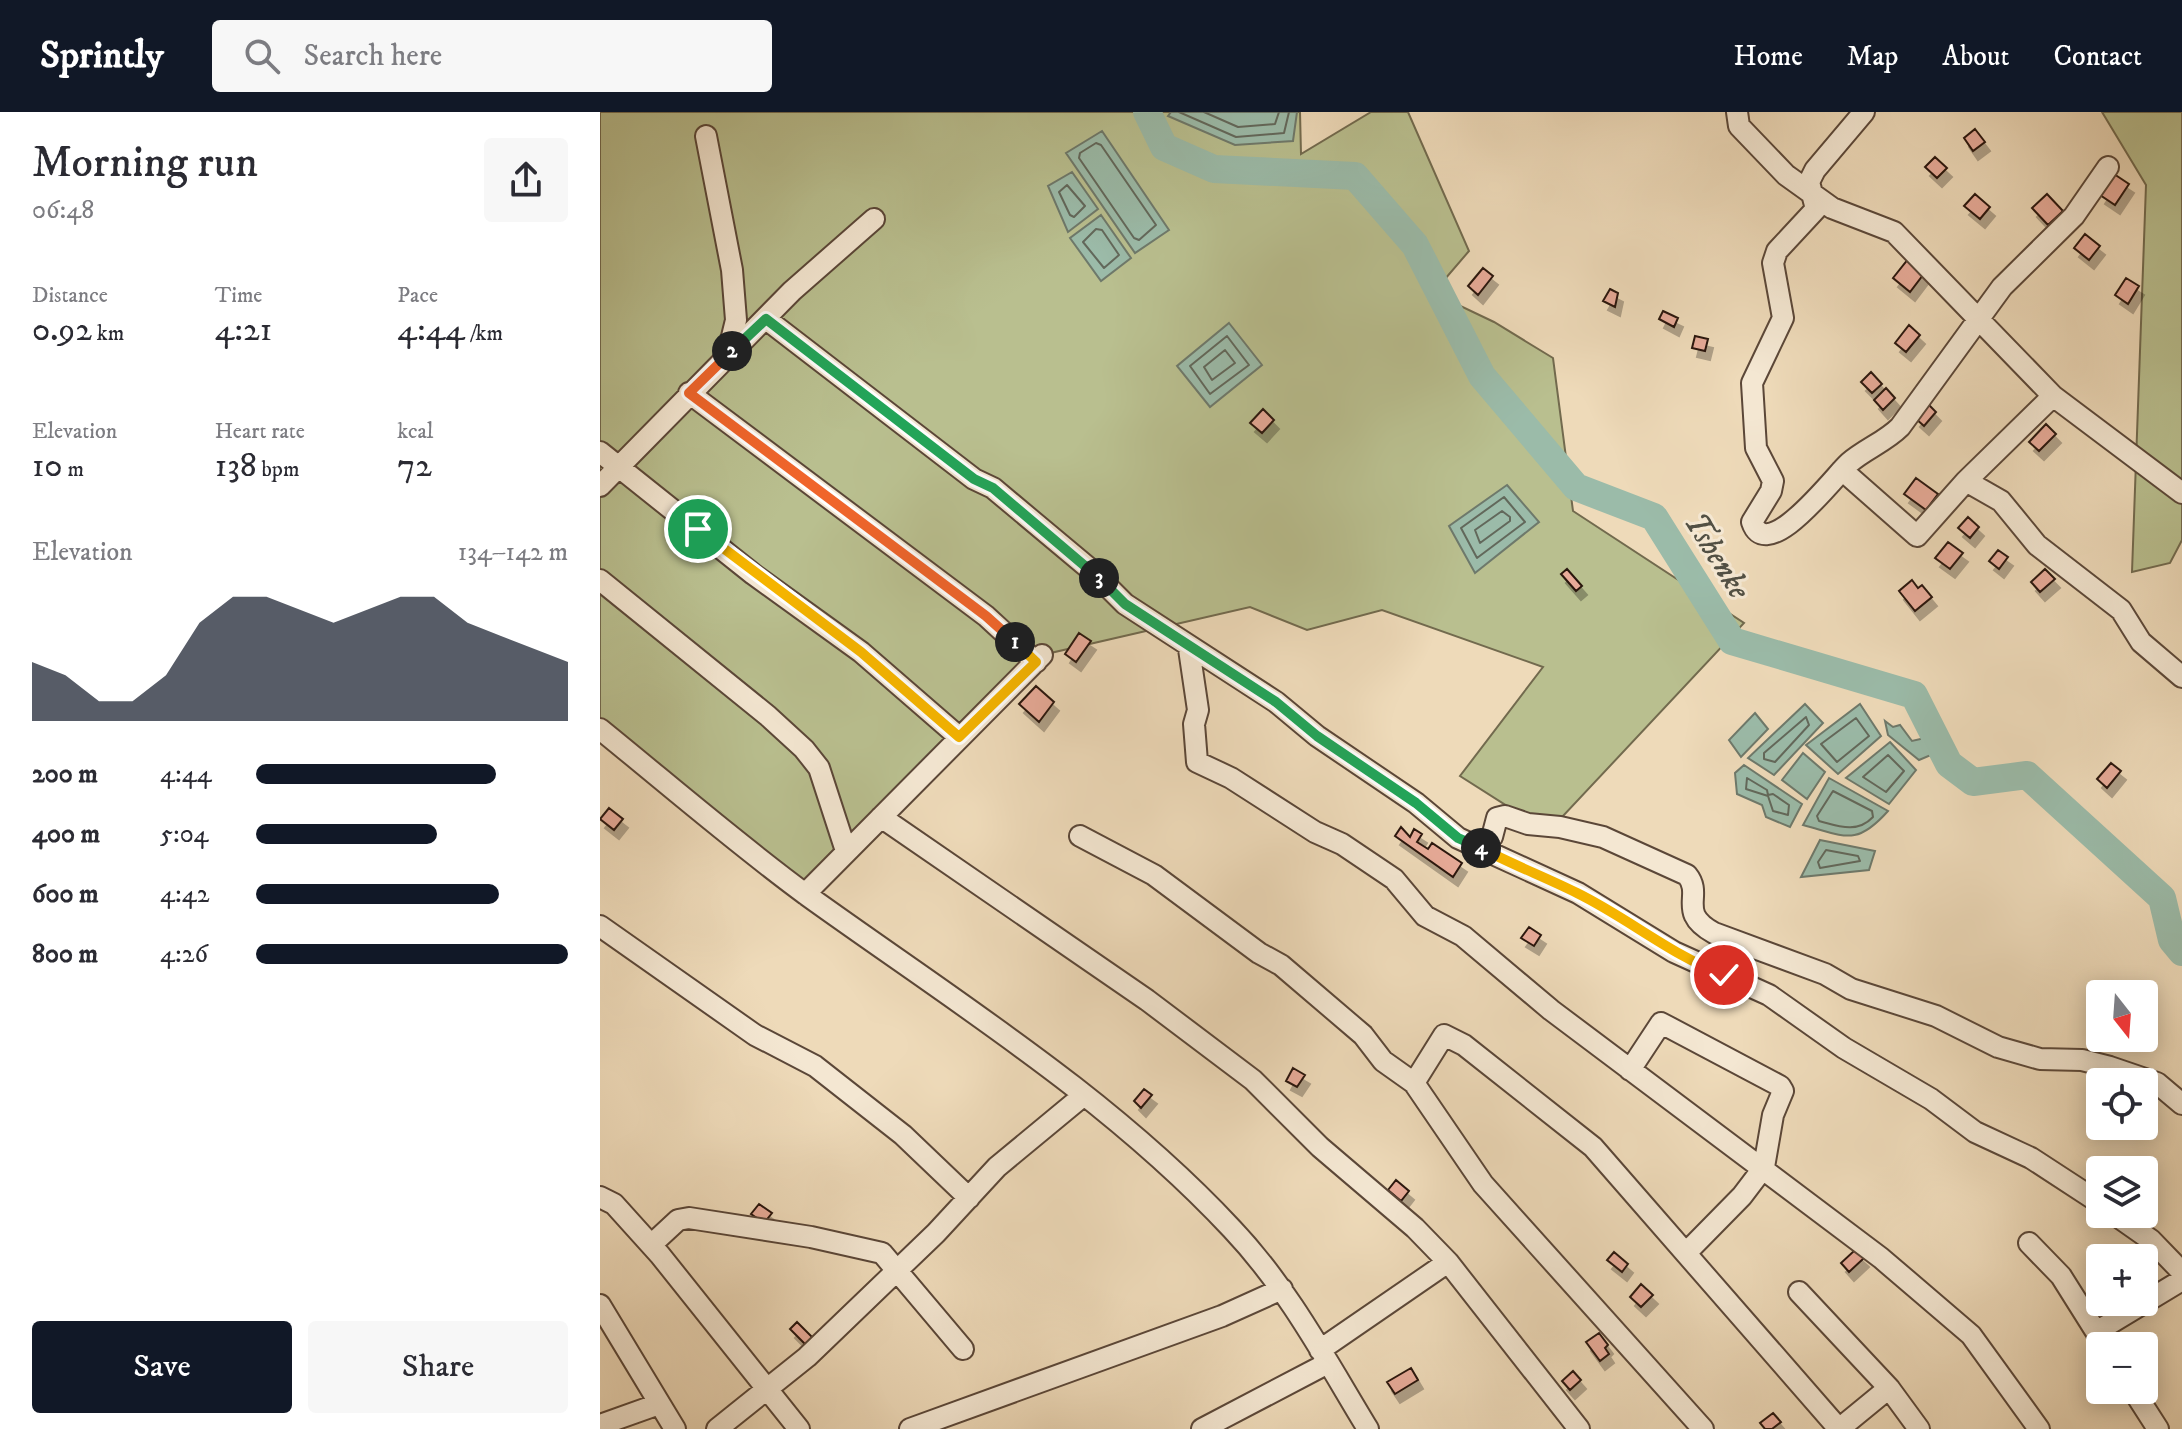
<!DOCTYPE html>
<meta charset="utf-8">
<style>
:root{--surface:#fff;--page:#f7f7f7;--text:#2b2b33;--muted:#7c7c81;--accent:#111827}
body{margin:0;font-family:"IM FELL DW Pica",serif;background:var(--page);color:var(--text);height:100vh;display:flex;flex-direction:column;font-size:30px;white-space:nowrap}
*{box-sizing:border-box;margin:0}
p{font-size:26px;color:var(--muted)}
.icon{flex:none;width:44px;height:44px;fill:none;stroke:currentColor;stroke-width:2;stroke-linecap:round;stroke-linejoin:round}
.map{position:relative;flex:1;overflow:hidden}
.panel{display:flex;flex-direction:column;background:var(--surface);width:600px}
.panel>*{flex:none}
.needle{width:52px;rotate:163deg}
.tools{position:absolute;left:1486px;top:868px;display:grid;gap:16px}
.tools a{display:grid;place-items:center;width:72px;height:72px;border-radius:8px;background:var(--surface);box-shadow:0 4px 20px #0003;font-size:40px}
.pin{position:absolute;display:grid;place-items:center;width:68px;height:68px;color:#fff;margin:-34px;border:4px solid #fff;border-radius:50%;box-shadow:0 2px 8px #0007}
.km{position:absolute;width:40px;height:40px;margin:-20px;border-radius:50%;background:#222;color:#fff;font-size:22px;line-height:40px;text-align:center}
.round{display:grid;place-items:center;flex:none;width:84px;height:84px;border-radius:8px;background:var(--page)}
.overview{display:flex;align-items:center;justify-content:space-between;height:136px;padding:0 32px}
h1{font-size:44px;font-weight:600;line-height:60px}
.figures{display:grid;grid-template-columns:repeat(3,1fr);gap:12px;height:136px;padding:8px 32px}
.figures div{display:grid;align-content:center}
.figures b{font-size:34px;font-weight:600}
.figures small{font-size:22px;font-weight:400}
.figures p{font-size:22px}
.chart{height:224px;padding:16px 32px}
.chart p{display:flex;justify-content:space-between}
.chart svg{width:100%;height:144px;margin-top:8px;fill:var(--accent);opacity:.7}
.action{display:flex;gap:16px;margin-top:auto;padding:16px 32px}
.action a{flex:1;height:92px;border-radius:8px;background:var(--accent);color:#fff;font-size:32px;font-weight:600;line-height:92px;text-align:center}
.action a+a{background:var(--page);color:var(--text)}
ul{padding:0 32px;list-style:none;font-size:26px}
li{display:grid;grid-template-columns:128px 96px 1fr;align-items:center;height:60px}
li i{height:20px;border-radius:10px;background:var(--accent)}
header{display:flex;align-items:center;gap:48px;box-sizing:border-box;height:112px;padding:0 40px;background:var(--accent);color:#fff}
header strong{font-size:38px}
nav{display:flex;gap:44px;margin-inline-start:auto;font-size:28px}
.search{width:560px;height:72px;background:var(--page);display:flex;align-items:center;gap:20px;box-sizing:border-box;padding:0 28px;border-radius:8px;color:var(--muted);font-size:30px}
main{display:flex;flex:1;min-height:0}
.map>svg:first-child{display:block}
.green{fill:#b9bf8f;stroke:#726a4e;stroke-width:2}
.water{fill:#9bbba9;stroke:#6e796b;stroke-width:2}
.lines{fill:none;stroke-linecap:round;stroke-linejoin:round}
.shore{stroke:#62685b;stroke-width:2}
.river{stroke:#9bbba9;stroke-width:28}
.building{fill:#e8ab99;stroke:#2a160d;stroke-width:2;filter:url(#shadow)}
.minor-casing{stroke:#5b4738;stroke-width:24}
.minor{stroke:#f4e7d2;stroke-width:20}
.split-1-casing{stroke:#fff;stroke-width:16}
.split-2-casing{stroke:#fff;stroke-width:16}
.split-3-casing{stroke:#fff;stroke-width:16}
.split-4-casing{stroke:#fff;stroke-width:16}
.split-5-casing{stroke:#fff;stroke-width:16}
.split-1{stroke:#f5b400;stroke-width:10}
.split-2{stroke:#f0652b;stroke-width:10}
.split-3{stroke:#22a559;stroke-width:10}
.split-4{stroke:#22a559;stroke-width:10}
.split-5{stroke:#f5b400;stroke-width:10}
.labels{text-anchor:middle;stroke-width:6;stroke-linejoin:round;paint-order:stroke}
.water-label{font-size:32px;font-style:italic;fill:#525044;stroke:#f4e7d2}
</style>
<header>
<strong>Sprintly</strong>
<div class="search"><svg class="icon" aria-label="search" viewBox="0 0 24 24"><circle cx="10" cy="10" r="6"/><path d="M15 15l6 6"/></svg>Search here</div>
<nav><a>Home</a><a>Map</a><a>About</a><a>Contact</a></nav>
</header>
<main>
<section class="panel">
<div class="overview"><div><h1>Morning run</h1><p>06:48</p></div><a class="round"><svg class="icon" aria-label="share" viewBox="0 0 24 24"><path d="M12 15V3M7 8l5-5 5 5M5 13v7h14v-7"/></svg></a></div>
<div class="figures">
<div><p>Distance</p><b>0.92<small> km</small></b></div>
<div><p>Time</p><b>4:21</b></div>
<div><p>Pace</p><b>4:44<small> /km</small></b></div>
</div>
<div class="figures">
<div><p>Elevation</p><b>10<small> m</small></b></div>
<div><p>Heart rate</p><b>138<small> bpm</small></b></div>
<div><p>kcal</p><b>72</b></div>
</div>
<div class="chart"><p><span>Elevation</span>134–142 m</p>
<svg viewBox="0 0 160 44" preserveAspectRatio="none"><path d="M0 44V26L10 30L20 38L30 38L40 30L50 14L60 6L70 6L80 10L90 14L100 10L110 6L120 6L130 14L140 18L150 22L160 26V44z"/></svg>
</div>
<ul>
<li><b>200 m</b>4:44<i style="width:77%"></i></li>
<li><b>400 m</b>5:04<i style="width:58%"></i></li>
<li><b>600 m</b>4:42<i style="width:78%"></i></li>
<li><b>800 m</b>4:26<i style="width:100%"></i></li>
</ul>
<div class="action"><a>Save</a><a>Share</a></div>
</section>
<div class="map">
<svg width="1582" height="1317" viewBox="0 0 1582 1317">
<defs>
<filter id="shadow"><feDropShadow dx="5" dy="9" stdDeviation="0" flood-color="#0004"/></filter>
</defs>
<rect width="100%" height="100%" fill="#eedab9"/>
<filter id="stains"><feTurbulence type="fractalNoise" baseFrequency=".0025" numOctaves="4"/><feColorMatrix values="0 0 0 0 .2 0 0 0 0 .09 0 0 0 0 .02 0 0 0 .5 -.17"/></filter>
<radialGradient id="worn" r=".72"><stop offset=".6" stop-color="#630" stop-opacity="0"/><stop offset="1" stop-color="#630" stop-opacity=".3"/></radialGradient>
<!-- green -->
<path class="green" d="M0,0H700L701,42L771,0H808L869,139L833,181L894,210L953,246L973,399L1144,511L948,720L860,664L943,555L782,498L707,518L650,495L442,543L205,782L0,617Z
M1502,0H1582V428L1570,451L1532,460L1546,73Z"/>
<!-- water -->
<path class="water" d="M571,0H697L693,29L635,33L568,4Z
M502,19L569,118L535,141L466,41Z
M472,60L498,97L468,120L448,74Z
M501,103L531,146L501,169L470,126Z
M629,211L662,253L610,295L577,254Z
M907,373L939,410L875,461L849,414Z
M1205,592L1223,611L1174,663L1148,646Z
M1260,592L1281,624L1238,662L1206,633Z
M1155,601L1168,617L1141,645L1129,628Z
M1285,609L1293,615L1300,613L1312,629L1325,626L1331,643L1319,648L1288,623Z
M1290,630L1316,658L1289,692L1246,666Z
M1203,641L1225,660L1207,687L1182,668Z
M1144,653L1202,692L1190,715L1166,705L1162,693L1137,682L1135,661Z
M1229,666L1288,699C1256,735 1245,724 1203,713Z
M1220,728L1275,739L1269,758L1201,765Z"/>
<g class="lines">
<!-- shore -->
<path class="shore" d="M579,0L636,25L684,21L689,0
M604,0L638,15L675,12L679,0
M496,31L501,33L556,113L539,128L534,126L479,46L480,41Z
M467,73L485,94L474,105L470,103L459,80Z
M496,117L502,118L519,143L504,156L483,130Z
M627,224L649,253L610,282L590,254Z
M625,238L635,251L612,268L604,255Z
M904,385L925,410L877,446L861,416Z
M902,399L910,405V409L880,431L875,418Z
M1206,605L1209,613L1175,650L1164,647V641Z
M1256,606L1269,624L1237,650L1221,632Z
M1288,643L1304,659L1286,680L1263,665Z
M1147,666L1167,678L1168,683L1173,682L1189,693L1188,703L1173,699L1168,684L1146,677Z
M1233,679L1272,699L1273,705C1257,722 1238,714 1219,709L1217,704Z
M1226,738L1258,744L1260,749L1220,756L1218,750Z"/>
<!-- river -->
<path class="river" d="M547,0L564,35L614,57L755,64L815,133L882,264L976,375L1054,405L1132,529L1314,583L1349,652L1373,670L1427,663L1562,786L1572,828L1582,840"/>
</g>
<!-- building -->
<path class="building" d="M1375,17L1385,30L1373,39L1364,26Z
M1335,45L1347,56L1337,66L1325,55Z
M1514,62L1529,72L1515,93L1500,83Z
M1375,82L1390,95L1380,107L1364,94Z
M1447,82L1463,99L1448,113L1432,96Z
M1485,122L1500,134L1489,148L1474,136Z
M1309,146L1326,159L1310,180L1293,166Z
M883,156L893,164L878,183L868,174Z
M1526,166L1539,174L1528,192L1515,183Z
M1010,177L1018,181L1015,195L1003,189Z
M1063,199L1078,206L1074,215L1059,207Z
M1309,213L1320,223L1306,240L1295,231Z
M1095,224L1108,227L1105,239L1092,236Z
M1271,260L1282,272L1272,281L1261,270Z
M1286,276L1295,286L1283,298L1274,288Z
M1328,292L1336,300L1324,314L1315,306Z
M663,297L674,308L662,321L650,311Z
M1446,312L1456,322L1439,339L1429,330Z
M1316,366L1338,382L1326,398L1304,382Z
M1368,405L1379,415L1370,426L1358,416Z
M1348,430L1363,441L1350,457L1335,446Z
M1398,438L1408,445L1399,457L1389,449Z
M967,457L982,474L976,479L961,462Z
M1445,457L1455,467L1440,480L1431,470Z
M1312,468L1318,476L1322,473L1332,485L1315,499L1299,479Z
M479,521L491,529L476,550L465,542Z
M436,574L454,590L439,610L419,592Z
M1511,651L1521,659L1507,676L1497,667Z
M9,696L23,707L14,718L0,707Z
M801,715L810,725L814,717L822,722L817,730L828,737L832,731L862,751L853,765L795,724Z
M929,815L941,823L934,834L921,826Z
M693,956L705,963L697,975L686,969Z
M544,977L552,983L541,996L534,989Z
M796,1068L809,1079L801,1089L788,1078Z
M159,1092L172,1101L164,1111L151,1102Z
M1255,1138L1264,1146L1249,1160L1241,1151Z
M1014,1140L1028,1152L1022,1160L1007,1148Z
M1041,1172L1053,1183L1041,1195L1030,1185Z
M197,1210L213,1226L206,1233L190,1217Z
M999,1221L1008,1233L1005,1236L1009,1242L1000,1249L986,1230Z
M811,1256L818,1268L795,1282L787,1270Z
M973,1259L981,1268L970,1278L962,1269Z
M1173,1301L1181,1310L1172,1317H1165L1160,1311Z"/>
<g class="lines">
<defs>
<path id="minor" d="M1137,0L1139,14L1186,63L1232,96L1294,120L1453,284L1582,381
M1264,0L1215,58L1209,70L1216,97L1177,139L1173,151L1183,206L1152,271L1156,336L1173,369L1171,379L1152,410C1167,455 1236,362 1249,351C1265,337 1285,330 1300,315L1402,175L1474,104L1508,55
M106,24L132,158L136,208L128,241
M166,207L374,367L393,376L491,458L525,492L676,590L717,624L816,691L858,726L978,781L1074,840L1169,883L1244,936L1331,987L1375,1020L1431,1046L1500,1091
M89,281L386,504L436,550
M0,340L153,462L261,540L359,625
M1242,358L1317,424L1366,369L1453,284
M1366,369L1401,389L1437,433L1521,498L1541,530L1582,565
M0,374L192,179L274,107
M0,468L168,604L204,637L219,656L246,739
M589,537L598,598L594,612L597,650L631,666L715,720L742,732L794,767L825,804L863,824L951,898L1281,1146L1371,1223L1439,1317
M0,617C69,673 137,732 208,784C354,889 509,985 632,1117C688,1176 726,1248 768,1317
M281,705L547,888L653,968L720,1035L815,1116L848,1150L979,1317
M480,724L554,763L659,841L681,853L763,923L783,949L814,971
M880,735L892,725L897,706L905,704L928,712L960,715L1003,725L1087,763C1104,784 1076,800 1114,821L1225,862L1251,877L1336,904L1398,935L1440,947L1482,948L1510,955L1557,971L1582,992
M205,782L442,543
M0,814L155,923L215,954L303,1023L369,1086
M1030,958L1061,911L1180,974L1183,979L1173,1003L1164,1055L1142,1084L1086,1141
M0,1085L14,1092L60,1143L199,1317
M1514,1102L1551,1128L1582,1160
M1429,1131L1461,1164L1505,1234
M51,1133L78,1108L89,1106L211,1125L282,1141L363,1237
M1199,1180L1289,1276
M0,1193L75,1317
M1496,1220L1582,1168
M720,1238L848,1150
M1533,1278L1558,1317
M0,1313L59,1292
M117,1317L207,1245L336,1121L397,1055L484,983
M310,1317L622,1204L682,1177
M602,1317L728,1251
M1103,1317L883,1072L814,971L844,923L864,933L993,1035L1239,1317
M1239,1317L1289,1276L1319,1317"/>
</defs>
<!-- minor casing -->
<use href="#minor" class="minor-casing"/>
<!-- minor -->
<use href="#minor" class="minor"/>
</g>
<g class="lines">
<defs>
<path id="split-1" d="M98,417L261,540L359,625L436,550L415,530"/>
<path id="split-2" d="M132,239L89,281L386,504L415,530"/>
<path id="split-3" d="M132,239L166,207L374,367L393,376L499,466"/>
<path id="split-4" d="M499,466L525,492L676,590L717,624L816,691L858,726L881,736"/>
<path id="split-5" d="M881,736C913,753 945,765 977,781C1028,806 1071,843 1124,863"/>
</defs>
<!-- split-1 casing -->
<use href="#split-1" class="split-1-casing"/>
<!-- split-2 casing -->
<use href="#split-2" class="split-2-casing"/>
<!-- split-3 casing -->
<use href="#split-3" class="split-3-casing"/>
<!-- split-4 casing -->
<use href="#split-4" class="split-4-casing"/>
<!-- split-5 casing -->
<use href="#split-5" class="split-5-casing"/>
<!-- split-1 -->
<use href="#split-1" class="split-1"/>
<!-- split-2 -->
<use href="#split-2" class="split-2"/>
<!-- split-3 -->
<use href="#split-3" class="split-3"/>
<!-- split-4 -->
<use href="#split-4" class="split-4"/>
<!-- split-5 -->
<use href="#split-5" class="split-5"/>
</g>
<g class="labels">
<!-- water labels -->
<g class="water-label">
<text transform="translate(1118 443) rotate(58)" y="11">Tshenke</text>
</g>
</g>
<rect width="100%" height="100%" filter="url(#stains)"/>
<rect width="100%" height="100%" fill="url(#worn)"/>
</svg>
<div class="tools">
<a><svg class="needle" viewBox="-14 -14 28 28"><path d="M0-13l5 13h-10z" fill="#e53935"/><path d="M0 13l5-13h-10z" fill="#7c7c81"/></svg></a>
<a><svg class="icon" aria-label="locate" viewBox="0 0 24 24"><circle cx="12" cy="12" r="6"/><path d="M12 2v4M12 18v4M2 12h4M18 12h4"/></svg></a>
<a><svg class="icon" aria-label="layers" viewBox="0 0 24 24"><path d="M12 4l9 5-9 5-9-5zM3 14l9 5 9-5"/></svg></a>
<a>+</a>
<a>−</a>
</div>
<div class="pin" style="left:98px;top:417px;background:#1e9e55"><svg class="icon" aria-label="arrive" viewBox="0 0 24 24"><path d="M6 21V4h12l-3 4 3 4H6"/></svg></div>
<div class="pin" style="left:1124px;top:863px;background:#d93025"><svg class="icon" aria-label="check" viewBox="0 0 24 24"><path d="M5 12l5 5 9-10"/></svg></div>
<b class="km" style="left:415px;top:530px">1</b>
<b class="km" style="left:132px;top:239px">2</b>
<b class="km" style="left:499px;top:466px">3</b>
<b class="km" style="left:881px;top:736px">4</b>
</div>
</main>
